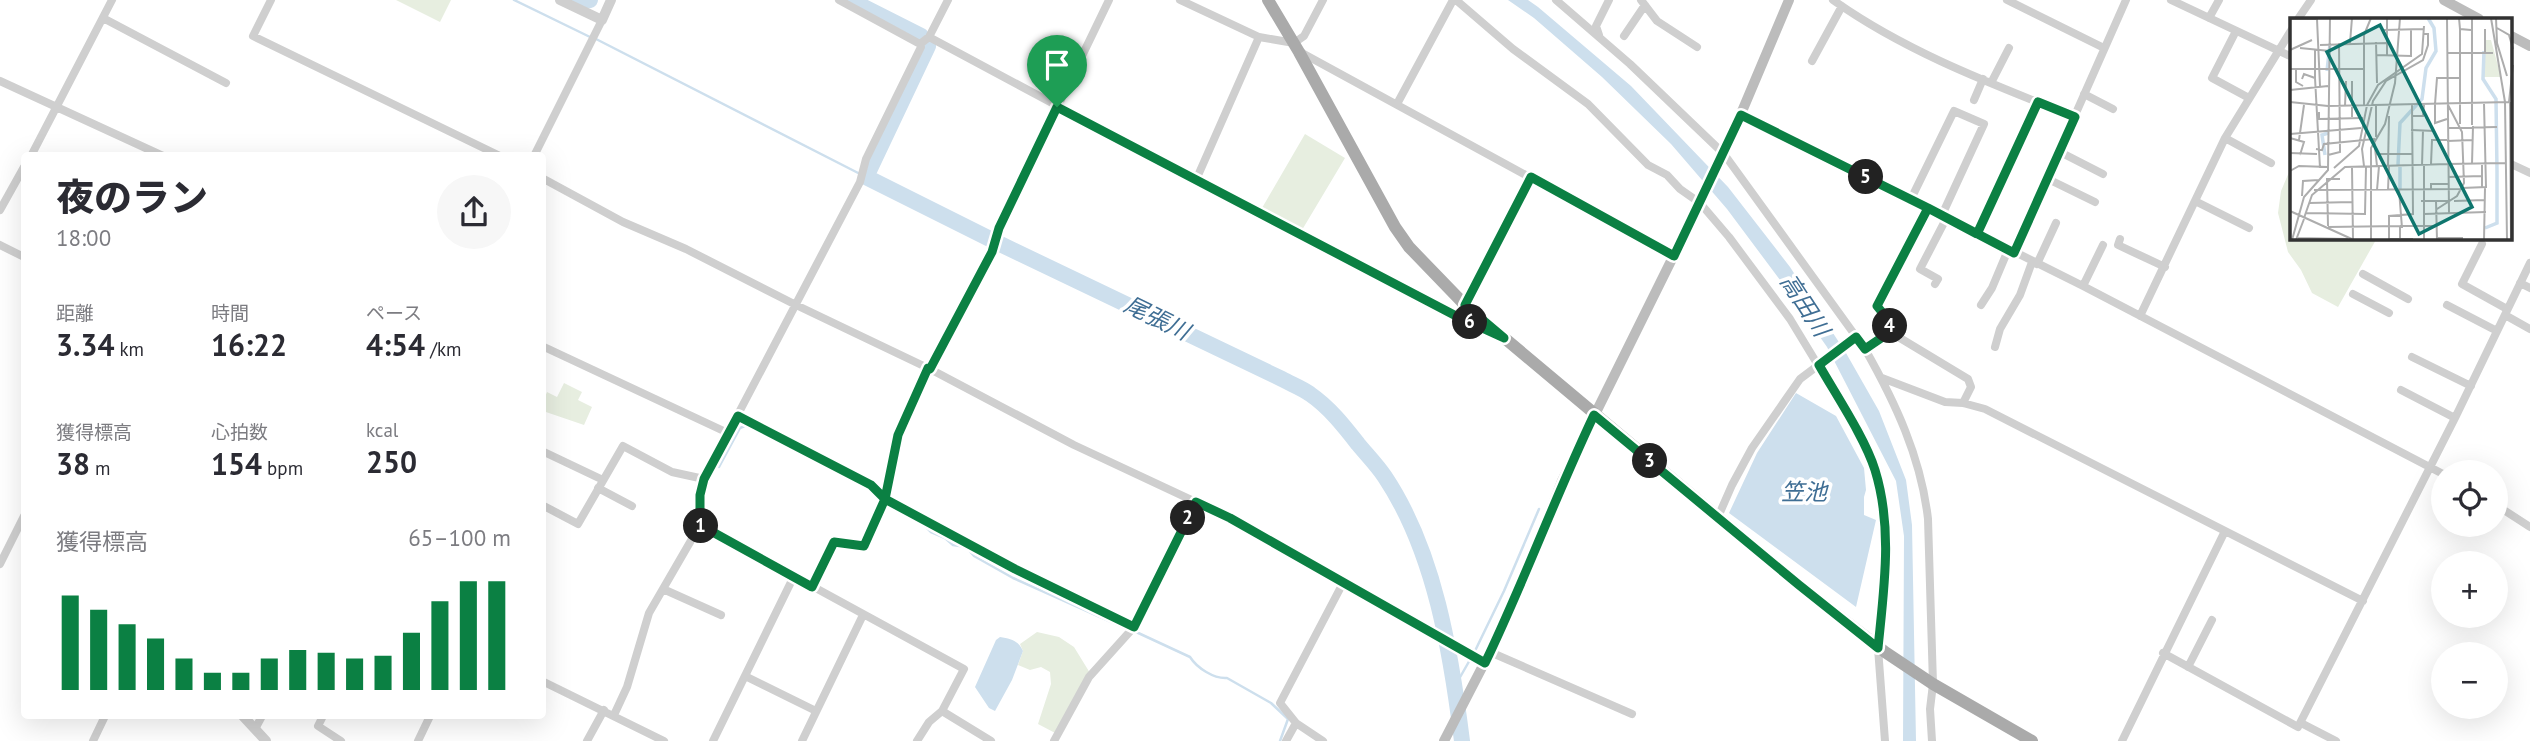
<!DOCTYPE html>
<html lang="ja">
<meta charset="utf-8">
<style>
:root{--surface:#fff;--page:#f7f7f7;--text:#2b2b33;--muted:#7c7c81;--accent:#0b8043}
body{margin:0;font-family:"PT Sans","Noto Sans JP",sans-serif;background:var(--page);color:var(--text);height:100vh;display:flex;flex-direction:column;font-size:26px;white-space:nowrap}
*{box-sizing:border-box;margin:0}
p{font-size:23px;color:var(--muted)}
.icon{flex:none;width:38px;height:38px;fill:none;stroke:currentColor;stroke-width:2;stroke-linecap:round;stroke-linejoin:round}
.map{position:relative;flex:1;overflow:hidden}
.details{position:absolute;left:21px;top:152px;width:525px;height:567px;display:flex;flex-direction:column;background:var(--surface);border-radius:7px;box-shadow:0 7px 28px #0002}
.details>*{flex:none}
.controls{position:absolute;left:2431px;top:460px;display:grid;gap:14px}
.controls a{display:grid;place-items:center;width:77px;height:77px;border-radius:50%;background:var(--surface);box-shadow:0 7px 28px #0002;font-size:35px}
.pin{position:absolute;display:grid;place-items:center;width:60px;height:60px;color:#fff;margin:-72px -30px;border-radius:50% 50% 50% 0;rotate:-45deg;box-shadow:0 0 7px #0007}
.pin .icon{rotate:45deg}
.km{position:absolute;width:35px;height:35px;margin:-18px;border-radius:50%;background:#222;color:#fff;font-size:19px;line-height:35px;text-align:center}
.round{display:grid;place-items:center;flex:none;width:74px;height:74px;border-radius:37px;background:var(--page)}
.headline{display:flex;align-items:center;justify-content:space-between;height:119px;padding:0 35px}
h1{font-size:38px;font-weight:800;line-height:52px}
.metrics{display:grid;grid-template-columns:repeat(3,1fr);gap:10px;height:119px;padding:7px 35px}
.metrics div{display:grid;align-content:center}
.metrics b{font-size:30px;font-weight:800}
.metrics small{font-size:19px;font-weight:400}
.metrics p{font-size:19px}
.chart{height:196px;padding:14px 35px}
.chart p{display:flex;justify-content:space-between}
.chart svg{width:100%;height:126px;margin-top:7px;stroke:var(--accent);stroke-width:6}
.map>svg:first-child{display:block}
.green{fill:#e7eee0}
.water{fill:#cddfed}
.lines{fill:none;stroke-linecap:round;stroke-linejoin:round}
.stream{stroke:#cddfed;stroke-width:2.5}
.river{stroke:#cddfed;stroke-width:16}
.minor{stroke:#cfcfcf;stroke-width:8}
.tertiary{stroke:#cfcfcf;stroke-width:10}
.secondary{stroke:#bcbcbc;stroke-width:10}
.primary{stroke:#aaa;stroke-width:12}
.route-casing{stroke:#fff;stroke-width:14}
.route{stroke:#0b8043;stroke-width:9}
.labels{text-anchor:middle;stroke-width:7;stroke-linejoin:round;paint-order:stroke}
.water-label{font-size:23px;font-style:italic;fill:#3f6e94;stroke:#fff}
.inset-river{fill:none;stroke:#cddfed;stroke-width:3.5}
.inset-road{fill:none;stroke:#adadad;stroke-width:2}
.view{fill:#0f766e;fill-opacity:0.15;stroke:#0f766e;stroke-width:3.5}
.inset-edge{fill:none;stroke:#323232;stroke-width:3.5}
</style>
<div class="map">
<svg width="2530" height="741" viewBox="0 0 2530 741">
<rect width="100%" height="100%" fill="#fff"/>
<!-- green -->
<path class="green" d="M396,0H451L440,22Z
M1305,134L1345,158L1302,230L1262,208Z
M2292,165V238H2377L2338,307L2312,293L2301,270L2288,252L2278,213L2281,191Z
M564,383L582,392L578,400L592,407L584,425L543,411V402L547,392L557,397Z
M1037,632L1059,637L1074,647L1090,673L1057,734L1038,724L1051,684L1050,672L1041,667L1030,670L1018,665L1023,651L1020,644Z"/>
<!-- water -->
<path class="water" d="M1508,0H1528L1538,7L1631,86L1728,187L1790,267L1846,353L1879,411L1906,480L1912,525L1916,741H1903L1904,536L1896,481L1827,347L1780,280L1727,209L1671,144L1602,77L1534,18Z
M1796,393L1836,416L1864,468L1866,490L1864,497V515L1876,520L1856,607L1729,513L1757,453Z
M1000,637C1011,639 1018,640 1023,651L1012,680L995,711L989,708L975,687L996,640Z"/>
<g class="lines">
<!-- stream -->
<path class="stream" d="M514,0L590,37
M596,39L866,177
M719,467L740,428L747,425L776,440
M921,522L931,532L945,538L953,545L966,547L974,556L1013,578L1127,629
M1134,631L1190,657C1197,668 1214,679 1227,678L1271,703L1288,719L1280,741
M1474,653L1504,591L1539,509
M1455,686L1471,658"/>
<!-- river -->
<path class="river" d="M573,0L576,2L590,0
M850,0L921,36L928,46L866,177L998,243L1282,379C1291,384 1302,388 1310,394C1329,407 1344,426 1358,444C1367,455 1377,465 1385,477C1435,552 1451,653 1462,741"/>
<!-- minor -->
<path class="minor" d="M271,0L253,36L500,156
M839,0L920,44
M1180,0L1259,37L1294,43L1304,36L1323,0
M1456,0L1513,49L1588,104L1648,165L1667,175L1680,189L1700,203L1729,237L1790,319L1847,413L1874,467L1885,527L1886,559L1878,648L1885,741
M1556,0L1630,64L1724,154L1865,349C1895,402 1921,457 1928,519L1933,684L1930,709L1932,741
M1641,0L1657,21L1697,47
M1833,0C1906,52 1992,84 2075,117
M2007,0L2104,48
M2171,0L2292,57
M103,18L226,83
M2209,18L2219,0
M2298,19L2311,0
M2236,31L2212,78L2249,98
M1599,35L1596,26L1609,0
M1624,36L1645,5
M929,37L1196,180L1492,332
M1302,53L1674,256
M1812,61L1842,6
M0,81L163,156
M1991,83L2009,48
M2084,94L2113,109
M1974,100L1983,79
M1397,104L1453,0
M1741,115L2083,286L2443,474
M2225,138L2271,163
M2060,152L2103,174
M31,156L112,0
M534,156L602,20
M2511,164L2530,173
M542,178L623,222L686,249L796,305L930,369L1074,445L1230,518L1485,663
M2048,179L2095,202
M1196,180L1259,37
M1911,199L1954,111L1984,124L1942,215
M2195,201L2249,228
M0,210L24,167
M1977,234L2038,102
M2120,239L2118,245L2165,267
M2482,244L2462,284L2507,309
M0,245L24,257
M2014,253L2126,0
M2037,264L2056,223
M2363,274L2408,299
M2520,283L2530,288
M1935,284L1938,279L1920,269L1947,217
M2083,286L2103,245
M2353,294L2389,313
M1465,305L1531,177
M1981,305L1992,288L2008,250
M2447,305L2497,331
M2505,315L2530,329
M2140,316L2225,138L2292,29
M1890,332V322L1877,306L1929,208
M1890,332L1968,379L1971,387L1963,403
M542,346L728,433
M1995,347L2000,329L2020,295L2032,262
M1865,349L1890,332
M2412,357L2471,386
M930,369L992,252L999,228L1109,0
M1882,378L1945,402L1963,403L1985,409L2363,601
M2401,390L2455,418
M738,416L871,485L885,499L1015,569L1134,627
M542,451L603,480
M598,488L632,506
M542,505L578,524L623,446L672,472L704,479
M2496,505L2530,527
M1718,517L1732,485L1752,448L1800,379L1856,337
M700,525L964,669L942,711L929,722L917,741
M0,564L24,516
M812,587L834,543L864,546L885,499L898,435L928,368
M663,589L721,615
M1490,652L1632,714
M2163,653L2298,727L2455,418L2530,263
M2188,667L2212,620
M745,676L816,711
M542,681L664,741
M942,711L991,741
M614,715L627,687L649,613L700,525V495L704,479L860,182L866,159L921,47L920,44L929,37L948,0
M323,716L318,726L341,741
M2301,723L2336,741
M255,729L262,716
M93,741L105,716
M418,741L430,716
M587,741L604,710
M713,741L793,578
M802,741L863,615
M1054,741L1089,677L1134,627L1196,502
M1286,741L1296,723
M1323,741L1296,723L1280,703L1343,583
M2122,741L2225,531"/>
<!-- tertiary -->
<path class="tertiary" d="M560,0L602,20L611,0
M243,716L266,741"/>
<!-- secondary -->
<path class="secondary" d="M2444,0L2479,19
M2511,36L2530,46
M1444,741L1490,652L1521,585L1562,481L1724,154L1789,0"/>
<!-- primary -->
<path class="primary" d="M1268,0L1299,52L1395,227L1409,247L1465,305L1799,585L1885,652L1933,684L2032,741"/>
</g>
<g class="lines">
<defs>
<path id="route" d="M1057,107L999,228L992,252L930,369L928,368L898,435L885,499L864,546L834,542L812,587L700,525V495L704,479L738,416L871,485L885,499L1015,569L1134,627L1196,502L1230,518L1485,663C1524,582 1555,497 1594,415L1799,585L1878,648C1884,588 1893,528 1875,470C1865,438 1836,395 1819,365L1856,337L1865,349L1890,332V322L1877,306L1928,208L2014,253L2075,117L2038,102L1977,234L1928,208L1741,115L1674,256L1531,177L1465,305L1504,338L1458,317L1057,107"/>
</defs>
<!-- route casing -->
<use href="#route" class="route-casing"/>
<!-- route -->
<use href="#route" class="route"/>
</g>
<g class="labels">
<!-- water labels -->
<g class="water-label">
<text transform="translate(1805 305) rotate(57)" y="8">高田川</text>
<text transform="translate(1157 318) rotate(26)" y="8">尾張川</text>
<text x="1804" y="500">笠池</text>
</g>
</g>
<!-- overview -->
<g transform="translate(2290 18)">
<rect width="222" height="222" fill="#fff"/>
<path d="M194,22H201L211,59H194Z" fill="#e7eee0"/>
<path class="inset-river" d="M194,33L193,61L206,81L207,153V205L195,210M37,53L40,26M35,137L32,117L38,115M108,147L110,105L132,81L136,50L146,33L144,10L138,0M110,149V172"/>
<path class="inset-road" d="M157,0L159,195M169,0L170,11L181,12M182,0V107M201,0L215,84M206,0L207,25L217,58M0,1H27M27,1L30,68M207,10L219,17L223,31M170,11V106M195,11V36M94,12L133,11M86,24L87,65M97,24V0M60,25L62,0M30,27L97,25V37M10,30L40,33M0,32L22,22M157,35H203M86,37L121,38V12M6,50V64L13,68M0,51H74M25,60L30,150M12,61L14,56L25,60V32M0,72L38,68M0,84L38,88M215,84L217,222M220,84L221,222M145,86L147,60H171M145,86V105L157,101M74,87V17L81,0M38,88L219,84L223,47M55,88L56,63M29,94V101L73,100M122,98H133L134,87M62,99V63M158,110L207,109M121,112L145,113M0,116L71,110M86,119V86M0,120L14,124L10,137M9,122L14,87M157,123L183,122M26,131L32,132L34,126L84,121L87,148M0,135L27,136M85,136H122M38,137L50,134L49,25M141,146L142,122H157M158,146L215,145M182,146L183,108M192,147V169M74,148L72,131L83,83L96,63L133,42L138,27V16H134M98,148L99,98M132,148L133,112M134,148V222M62,149L63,222M44,150L69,128L77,87L88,67L132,36L134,8M0,153L9,148L38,149M158,159L192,158M172,170L196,169L194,85M24,172L172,171M87,172L89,148M98,172L99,148M109,172L112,210M141,172V166H159M12,178L13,163L29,162M131,183H158M146,183L147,222M164,183L195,182M19,185L62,184M147,191L167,178L174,165L172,114L158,87M0,193L64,222M16,195L75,196L76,149M134,196L196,194M14,200L22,177L55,149L158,146M38,208L37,161H50M110,208H147M38,209L110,208V221M8,220L58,221M147,220H173M99,221H123M2,222L14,179L38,152L40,0M6,222L14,201M81,222V130L95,106L105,65L110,0M99,222V198L123,196L122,86M194,222L195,170"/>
<path class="view" d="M90,7L182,189L129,216L37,34Z"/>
<rect width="222" height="222" class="inset-edge"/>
</g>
</svg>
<div class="controls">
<a><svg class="icon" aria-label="locate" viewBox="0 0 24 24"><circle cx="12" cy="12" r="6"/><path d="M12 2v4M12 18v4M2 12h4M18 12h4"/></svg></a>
<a>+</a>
<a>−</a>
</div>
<div class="pin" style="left:1057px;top:107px;background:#1e9e55"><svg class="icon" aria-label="arrive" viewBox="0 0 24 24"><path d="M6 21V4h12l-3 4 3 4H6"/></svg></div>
<b class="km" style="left:701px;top:526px">1</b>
<b class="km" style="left:1188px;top:518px">2</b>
<b class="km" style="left:1650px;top:461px">3</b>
<b class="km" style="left:1890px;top:326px">4</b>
<b class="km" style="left:1866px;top:177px">5</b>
<b class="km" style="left:1470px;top:322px">6</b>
<section class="details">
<div class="headline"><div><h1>夜のラン</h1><p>18:00</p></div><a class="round"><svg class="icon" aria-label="share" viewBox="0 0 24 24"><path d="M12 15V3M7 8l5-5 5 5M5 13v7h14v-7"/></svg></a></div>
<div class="metrics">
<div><p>距離</p><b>3.34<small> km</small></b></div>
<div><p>時間</p><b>16:22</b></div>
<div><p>ペース</p><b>4:54<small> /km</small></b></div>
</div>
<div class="metrics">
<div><p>獲得標高</p><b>38<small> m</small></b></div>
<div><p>心拍数</p><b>154<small> bpm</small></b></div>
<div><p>kcal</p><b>250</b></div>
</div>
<div class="chart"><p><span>獲得標高</span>65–100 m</p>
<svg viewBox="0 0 160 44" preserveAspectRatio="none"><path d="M5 44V11M15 44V16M25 44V21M35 44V26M45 44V33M55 44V38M65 44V38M75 44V33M85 44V30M95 44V31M105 44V33M115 44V32M125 44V24M135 44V13M145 44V6M155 44V6"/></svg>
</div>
</section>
</div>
